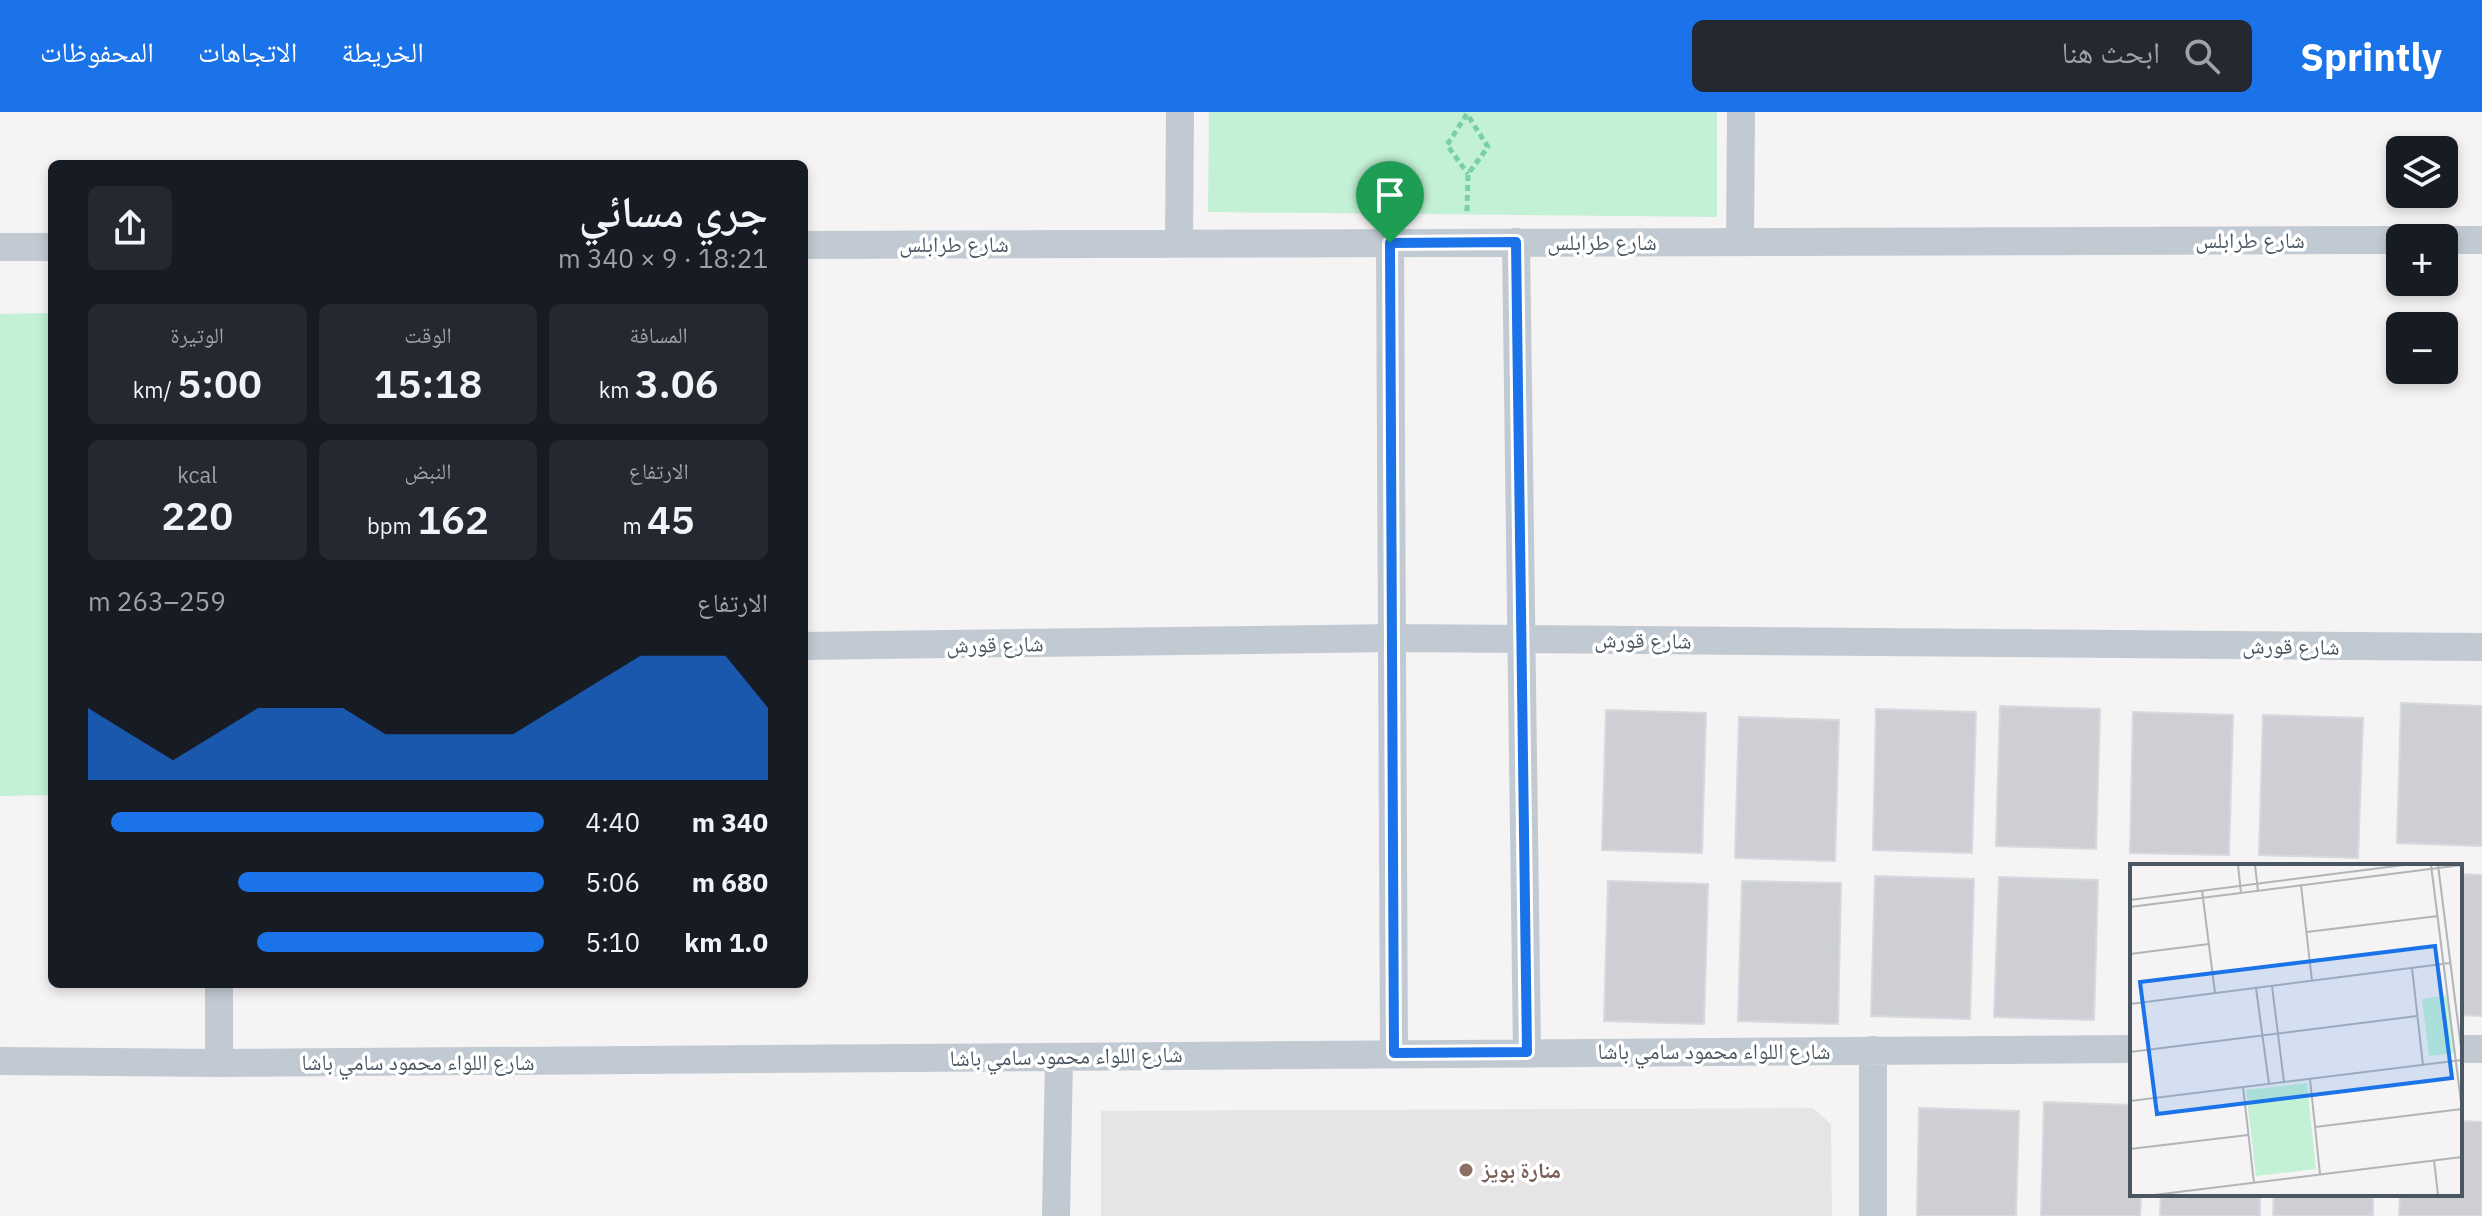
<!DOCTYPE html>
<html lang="ar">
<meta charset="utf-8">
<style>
:root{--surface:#171b24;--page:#242831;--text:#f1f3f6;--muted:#9ea1a6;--accent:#1a73e8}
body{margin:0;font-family:"IBM Plex Sans","Noto Naskh Arabic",sans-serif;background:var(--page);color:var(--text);direction:rtl;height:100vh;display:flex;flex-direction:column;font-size:30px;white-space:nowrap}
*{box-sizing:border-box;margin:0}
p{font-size:26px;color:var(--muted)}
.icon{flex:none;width:44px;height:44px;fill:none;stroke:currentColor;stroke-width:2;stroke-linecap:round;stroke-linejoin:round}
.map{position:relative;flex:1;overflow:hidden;direction:ltr}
.side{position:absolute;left:48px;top:48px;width:760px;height:828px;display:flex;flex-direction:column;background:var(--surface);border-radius:12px;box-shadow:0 4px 12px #0003;direction:rtl}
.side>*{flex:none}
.controls{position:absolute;left:2386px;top:24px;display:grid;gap:16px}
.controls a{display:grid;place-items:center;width:72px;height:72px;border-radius:12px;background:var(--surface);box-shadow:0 4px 12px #0003;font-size:40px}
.pin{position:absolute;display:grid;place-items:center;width:68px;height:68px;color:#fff;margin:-82px -34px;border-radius:50% 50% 50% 0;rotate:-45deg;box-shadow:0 0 8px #0007}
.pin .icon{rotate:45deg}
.round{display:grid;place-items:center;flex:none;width:84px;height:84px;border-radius:12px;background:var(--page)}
.summary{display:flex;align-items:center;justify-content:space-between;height:136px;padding:0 40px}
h1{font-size:44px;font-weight:600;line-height:60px}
.metrics{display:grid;grid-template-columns:repeat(3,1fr);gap:12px;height:136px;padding:8px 40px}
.metrics div{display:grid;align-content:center;border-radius:12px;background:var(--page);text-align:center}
.metrics b{font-size:40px;font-weight:600}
.metrics small{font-size:22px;font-weight:400}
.metrics p{font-size:22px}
.chart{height:224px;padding:16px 40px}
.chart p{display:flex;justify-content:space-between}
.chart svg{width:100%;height:144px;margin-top:8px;fill:var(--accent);opacity:.7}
ul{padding:0 40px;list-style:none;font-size:26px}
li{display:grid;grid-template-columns:128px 96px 1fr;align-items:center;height:60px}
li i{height:20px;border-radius:10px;background:var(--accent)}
header{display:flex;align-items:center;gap:48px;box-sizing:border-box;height:112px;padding:0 40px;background:var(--accent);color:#fff}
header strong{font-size:38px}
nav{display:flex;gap:44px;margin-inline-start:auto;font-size:28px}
.search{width:560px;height:72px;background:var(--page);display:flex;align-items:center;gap:20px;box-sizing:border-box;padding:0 28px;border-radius:12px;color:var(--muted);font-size:30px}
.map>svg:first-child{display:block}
.education{fill:#e6e4e5}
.green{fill:#c3f1d5}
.building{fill:#cdcfd5;stroke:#d7d9de;stroke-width:2}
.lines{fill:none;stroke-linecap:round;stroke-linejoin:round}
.path{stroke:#7ad0a6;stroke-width:5;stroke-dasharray:6 4;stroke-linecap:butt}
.street{stroke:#c1cad2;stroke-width:28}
.route-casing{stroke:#fff;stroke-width:16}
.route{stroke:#1a73e8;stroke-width:10}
.education-dot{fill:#8d6e63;stroke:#fff;stroke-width:3}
.labels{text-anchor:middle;stroke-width:7;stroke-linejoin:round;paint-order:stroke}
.street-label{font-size:22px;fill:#4a5661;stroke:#fff}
.education-label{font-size:22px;font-weight:bold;fill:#785e54;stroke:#fff;text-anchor:start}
.inset-road{fill:none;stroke:#b1b4b9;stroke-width:2}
.view{fill:#1a73e8;fill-opacity:0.15;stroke:#1a73e8;stroke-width:4}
.inset-edge{fill:none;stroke:#4a5661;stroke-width:4}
</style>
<header>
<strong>Sprintly</strong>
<div class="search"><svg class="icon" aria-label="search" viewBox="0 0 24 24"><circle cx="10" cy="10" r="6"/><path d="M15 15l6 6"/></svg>ابحث هنا</div>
<nav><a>الخريطة</a><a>الاتجاهات</a><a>المحفوظات</a></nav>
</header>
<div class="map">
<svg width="2482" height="1104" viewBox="0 0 2482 1104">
<rect width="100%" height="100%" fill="#f5f3f3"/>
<!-- education -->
<path class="education" d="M1813,996L1831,1012L1832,1104H1101V999Z"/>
<!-- green -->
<path class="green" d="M1209,0H1717V105L1208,100Z
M52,201V683L0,684V202Z"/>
<!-- building -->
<path class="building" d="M2401,591L2482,594V734L2397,731Z
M2000,594L2100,597L2096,737L1996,734Z
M1876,597L1976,600L1972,741L1873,738Z
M1606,598L1706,601L1702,741L1602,738Z
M2133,600L2233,603L2229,743L2130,741Z
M2263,603L2363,606L2358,746L2259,743Z
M1739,605L1839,608L1835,749L1735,746Z
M2460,762L2482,763V904L2460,903Z
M1875,764L1974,767L1970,907L1871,904Z
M1999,765L2098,768L2094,908L1994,905Z
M1608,769L1708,772L1704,912L1604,909Z
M1742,769L1841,771L1838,912L1738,909Z
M2044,990L2132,993V1082H2141L2140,1104H2041Z
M1919,996L2019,999L2016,1104H1917Z
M2460,1009L2482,1010V1104H2399L2400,1082H2460Z
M2161,1082H2260V1104H2160Z
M2274,1082H2373V1104H2273Z"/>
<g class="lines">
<!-- path -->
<path class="path" d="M1467,99L1468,62L1488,35L1467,2L1447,33L1468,62"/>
<!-- street -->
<path class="street" d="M2444,128H2482
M1516,130L1527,940
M1740,130L1741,0
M1390,131L1394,941
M1179,132L1180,0
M804,133L2400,128
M0,135H52
M804,534L1394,526L2482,535
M2460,937H2482
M0,949L219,951L2132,937
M219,951V872
M1056,1104L1059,945
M1873,1104V938"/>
</g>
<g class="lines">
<defs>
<path id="route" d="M1516,130L1527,940L1394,941L1390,131Z"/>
</defs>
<!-- route casing -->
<use href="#route" class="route-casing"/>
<!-- route -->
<use href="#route" class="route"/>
</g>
<!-- markers -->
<circle class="education-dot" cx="1466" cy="1058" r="8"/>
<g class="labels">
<!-- street labels -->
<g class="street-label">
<text x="2250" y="136">شارع طرابلس</text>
<text x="1602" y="138">شارع طرابلس</text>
<text x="954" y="140">شارع طرابلس</text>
<text transform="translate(1643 528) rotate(1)" y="8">شارع قورش</text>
<text transform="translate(995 532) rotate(-1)" y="8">شارع قورش</text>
<text transform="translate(2291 534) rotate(1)" y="8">شارع قورش</text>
<text x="1714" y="947">شارع اللواء محمود سامي باشا</text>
<text transform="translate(1066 944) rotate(-1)" y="8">شارع اللواء محمود سامي باشا</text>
<text x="418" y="958">شارع اللواء محمود سامي باشا</text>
</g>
<!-- education labels -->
<g class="education-label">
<text x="1482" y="1066">منارة بويز</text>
</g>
</g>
<!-- overview -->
<g transform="translate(2130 752)">
<rect width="332" height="332" fill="#f5f3f3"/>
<path d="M318,131L325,189L299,192L292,135ZM177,219L186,305L126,312L116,226Z" fill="#c3f1d5"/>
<path class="inset-road" d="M108,1L111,29M125,1L128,27M301,1L332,246M308,1L332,191M171,21L182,117M72,26L85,129M0,36L274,1M0,43L332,1M177,68L308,52M0,90L79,80M282,104L293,201M142,122L154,218M126,124L139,220M0,140L320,99M0,188L287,152M180,215L190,310M113,223L124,319M0,237L332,196M185,263L332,245M0,285L118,271M304,296L308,331M24,331L332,293"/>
<path class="view" d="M305,82L322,214L27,250L10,118Z"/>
<rect width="332" height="332" class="inset-edge"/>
</g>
</svg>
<div class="controls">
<a><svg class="icon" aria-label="layers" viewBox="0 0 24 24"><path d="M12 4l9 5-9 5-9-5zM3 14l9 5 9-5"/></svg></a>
<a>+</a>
<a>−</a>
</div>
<div class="pin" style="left:1390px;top:131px;background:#1e9e55"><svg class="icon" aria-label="arrive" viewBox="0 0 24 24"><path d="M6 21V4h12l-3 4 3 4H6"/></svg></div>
<section class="side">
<div class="summary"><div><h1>جري مسائي</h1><p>18:21 · 9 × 340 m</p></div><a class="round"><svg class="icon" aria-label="share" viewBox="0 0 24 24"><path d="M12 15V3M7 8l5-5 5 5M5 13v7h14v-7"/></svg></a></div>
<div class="metrics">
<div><p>المسافة</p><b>3.06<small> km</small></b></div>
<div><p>الوقت</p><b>15:18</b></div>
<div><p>الوتيرة</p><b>5:00<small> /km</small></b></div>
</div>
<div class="metrics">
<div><p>الارتفاع</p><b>45<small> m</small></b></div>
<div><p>النبض</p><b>162<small> bpm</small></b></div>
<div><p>kcal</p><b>220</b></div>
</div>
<div class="chart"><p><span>الارتفاع</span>259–263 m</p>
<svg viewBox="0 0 160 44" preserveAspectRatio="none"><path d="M0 44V22L10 30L20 38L30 30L40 22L50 22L60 22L70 30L80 30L90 30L100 30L110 22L120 14L130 6L140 6L150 6L160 22V44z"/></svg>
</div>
<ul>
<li><b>340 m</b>4:40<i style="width:95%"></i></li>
<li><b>680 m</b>5:06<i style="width:67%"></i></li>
<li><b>1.0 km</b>5:10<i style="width:63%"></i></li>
</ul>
</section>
</div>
